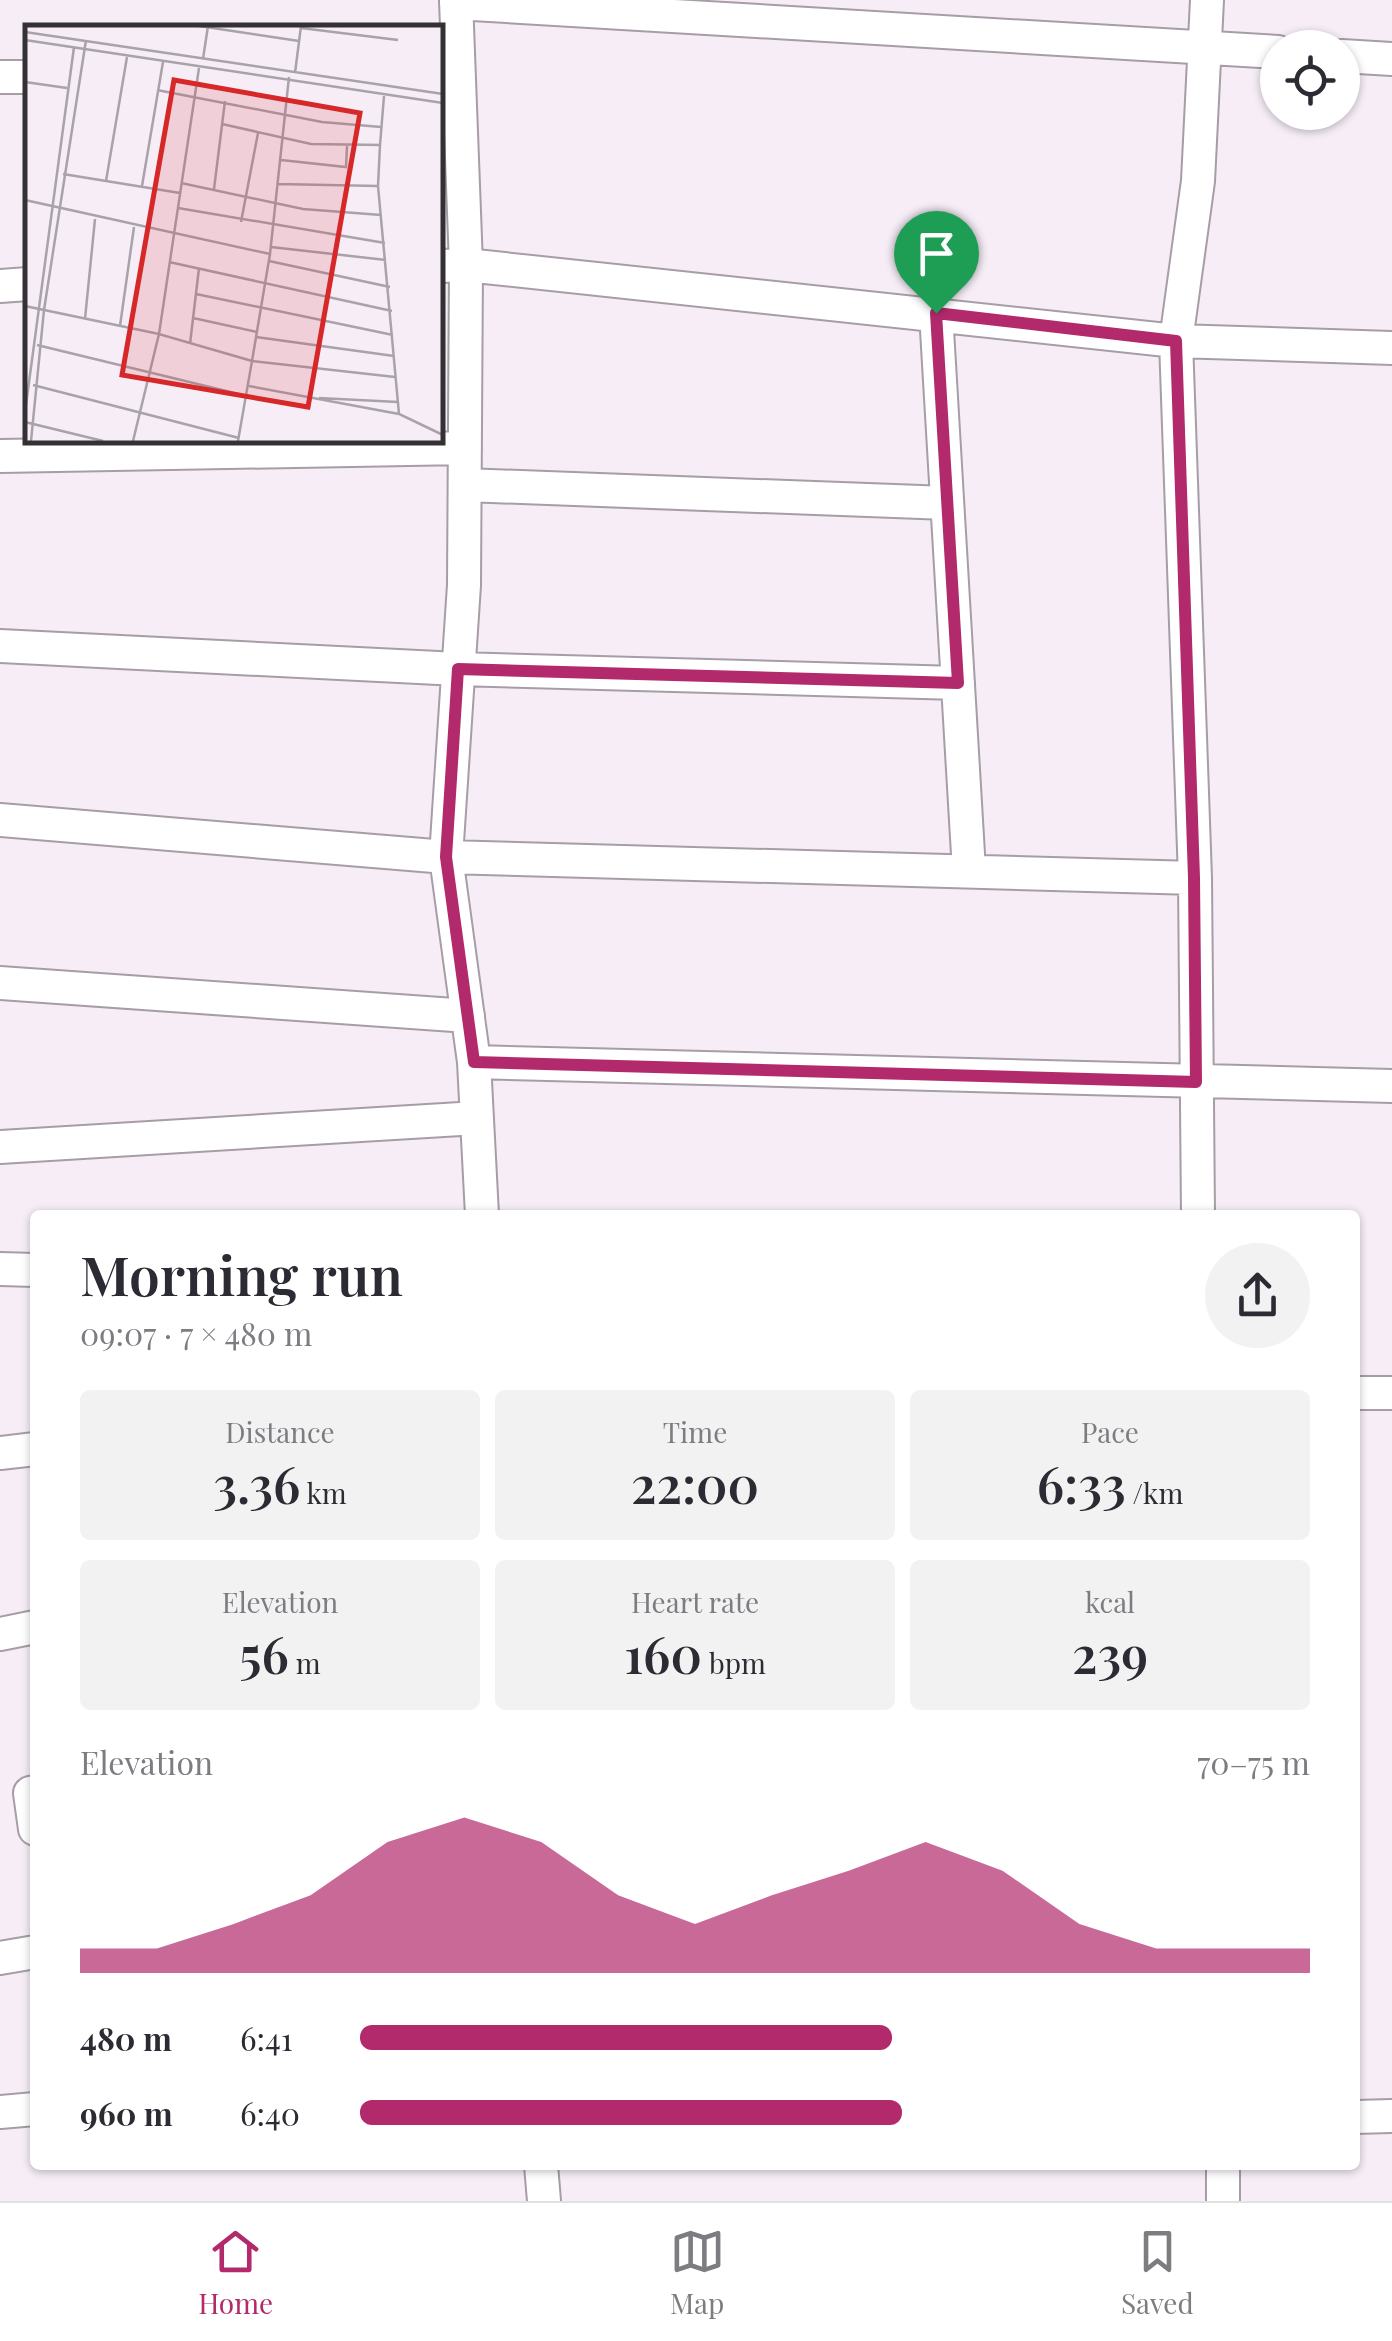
<!DOCTYPE html>
<meta charset="utf-8">
<style>
:root{--surface:#fff;--page:#f2f2f3;--text:#2b2b33;--muted:#7c7c81;--line:#e1e1e2;--accent:#b22a6c}
body{margin:0;font-family:"Playfair Display",serif;background:var(--page);color:var(--text);height:100vh;display:flex;flex-direction:column;font-size:38px;white-space:nowrap}
*{box-sizing:border-box;margin:0}
p{font-size:32px;color:var(--muted)}
.icon{flex:none;width:55px;height:55px;fill:none;stroke:currentColor;stroke-width:2;stroke-linecap:round;stroke-linejoin:round}
.map{position:relative;flex:1;overflow:hidden}
.details{position:absolute;left:30px;top:1210px;width:1330px;height:960px;display:flex;flex-direction:column;background:var(--surface);border-radius:10px;box-shadow:0 2px 8px #0004}
.details>*{flex:none}
.buttons{position:absolute;left:1260px;top:30px;display:grid;gap:20px}
.buttons a{display:grid;place-items:center;width:100px;height:100px;border-radius:50%;background:var(--surface);box-shadow:0 2px 8px #0004;font-size:50px}
.pin{position:absolute;display:grid;place-items:center;width:85px;height:85px;color:#fff;margin:-102px -42px;border-radius:50% 50% 50% 0;rotate:-45deg;box-shadow:0 0 10px #0007}
.pin .icon{rotate:45deg}
.round{display:grid;place-items:center;flex:none;width:105px;height:105px;border-radius:52px;background:var(--page)}
.headline{display:flex;align-items:center;justify-content:space-between;height:170px;padding:0 50px}
h1{font-size:55px;font-weight:600;line-height:75px}
.stats{display:grid;grid-template-columns:repeat(3,1fr);gap:15px;height:170px;padding:10px 50px}
.stats div{display:grid;align-content:center;border-radius:10px;background:var(--page);text-align:center}
.stats b{font-size:50px;font-weight:600}
.stats small{font-size:28px;font-weight:400}
.stats p{font-size:28px}
.chart{height:280px;padding:20px 50px}
.chart p{display:flex;justify-content:space-between}
.chart svg{width:100%;height:180px;margin-top:10px;fill:var(--accent);opacity:.7}
ul{padding:0 50px;list-style:none;font-size:32px}
li{display:grid;grid-template-columns:160px 120px 1fr;align-items:center;height:75px}
li i{height:25px;border-radius:12px;background:var(--accent)}
.menu{display:flex;justify-content:space-around;align-items:center;height:140px;border-top:2px solid var(--line);background:var(--surface);font-size:28px;color:var(--muted)}
.menu a{display:grid;justify-items:center;gap:5px}
.menu .active{color:var(--accent)}
.map>svg:first-child{display:block}
.lines{fill:none;stroke-linecap:round;stroke-linejoin:round}
.street-casing{stroke:#a69da7;stroke-width:36}
.street{stroke:#fff;stroke-width:32}
.route-casing{stroke:#fff;stroke-width:20}
.route{stroke:#b22a6c;stroke-width:12}
.inset-road{fill:none;stroke:#a8a2a9;stroke-width:2.5}
.view{fill:#d62828;fill-opacity:0.15;stroke:#d62828;stroke-width:5}
.inset-edge{fill:none;stroke:#343135;stroke-width:5}
</style>
<div class="map">
<svg width="1392" height="2201" viewBox="0 0 1392 2201">
<rect width="100%" height="100%" fill="#f6edf7"/>
<g class="lines">
<defs>
<path id="street" d="M456,0L466,265L1176,341L1198,181L1207,0
M456,3L1278,52
M1342,56L1392,59
M0,77H28
M440,266L466,265L464,585L446,857L474,1062
M0,286L28,284
M936,313L969,871
M0,456L465,448
M465,485L947,503
M0,646L458,669L958,683
M0,820L446,857L1195,878
M0,983L468,1016
M0,1147L477,1118
M482,1215L474,1062L1392,1086
M1198,1215L1195,878L1176,341L1392,348
M0,1269L35,1270
M1355,1393H1392
M0,1453L35,1449
M0,1634L35,1627
M35,1792L30,1793L35,1829
M0,1958L35,1952
M0,2112L35,2109
M1355,2117L1392,2116
M541,2165L544,2201
M1223,2201V2165"/>
</defs>
<!-- street casing -->
<use href="#street" class="street-casing"/>
<!-- street -->
<use href="#street" class="street"/>
</g>
<g class="lines">
<defs>
<path id="route" d="M936,313L1176,341L1194,878L1196,1082L474,1062L446,857L458,669L958,683Z"/>
</defs>
<!-- route casing -->
<use href="#route" class="route-casing"/>
<!-- route -->
<use href="#route" class="route"/>
</g>
<!-- overview -->
<g transform="translate(25 25)">
<rect width="418" height="418" fill="#f6edf7"/>
<path class="inset-road" d="M174,1L274,16M276,3L373,15M0,7L418,69M0,15L418,78M178,34L183,1M270,48L276,1M0,57L42,63M132,65L297,97L356,102M197,99L286,119L355,120L353,161L374,389L418,410M355,120L359,71M256,135L321,142L322,121M38,149L155,168M81,156L102,32M156,158L278,184L356,190M253,159L353,161M117,161L138,37M189,164L200,76M0,175L245,229L264,52M153,183L360,218M216,197L233,108M246,222L361,235M245,229L227,336L370,352M244,236L365,262M144,237L367,286M171,269L368,310M0,281L134,309L174,43M168,293L232,307M60,294L70,194M95,301L109,202M231,312L369,331M165,319L174,243M12,320L222,371M8,360L214,413M224,361L374,389M294,373L373,377M0,387L49,22M0,397L78,416M6,416L19,285L61,15M108,416L134,309L227,336L213,416"/>
<path class="view" d="M149,55L335,88L283,382L97,350Z"/>
<rect width="418" height="418" class="inset-edge"/>
</g>
</svg>
<div class="buttons">
<a><svg class="icon" aria-label="locate" viewBox="0 0 24 24"><circle cx="12" cy="12" r="6"/><path d="M12 2v4M12 18v4M2 12h4M18 12h4"/></svg></a>
</div>
<div class="pin" style="left:936px;top:313px;background:#1e9e55"><svg class="icon" aria-label="arrive" viewBox="0 0 24 24"><path d="M6 21V4h12l-3 4 3 4H6"/></svg></div>
<section class="details">
<div class="headline"><div><h1>Morning run</h1><p>09:07 · 7 × 480 m</p></div><a class="round"><svg class="icon" aria-label="share" viewBox="0 0 24 24"><path d="M12 15V3M7 8l5-5 5 5M5 13v7h14v-7"/></svg></a></div>
<div class="stats">
<div><p>Distance</p><b>3.36<small> km</small></b></div>
<div><p>Time</p><b>22:00</b></div>
<div><p>Pace</p><b>6:33<small> /km</small></b></div>
</div>
<div class="stats">
<div><p>Elevation</p><b>56<small> m</small></b></div>
<div><p>Heart rate</p><b>160<small> bpm</small></b></div>
<div><p>kcal</p><b>239</b></div>
</div>
<div class="chart"><p><span>Elevation</span>70–75 m</p>
<svg viewBox="0 0 160 44" preserveAspectRatio="none"><path d="M0 44V38L10 38L20 32L30 25L40 12L50 6L60 12L70 25L80 32L90 25L100 19L110 12L120 19L130 32L140 38L150 38L160 38V44z"/></svg>
</div>
<ul>
<li><b>480 m</b>6:41<i style="width:56%"></i></li>
<li><b>960 m</b>6:40<i style="width:57%"></i></li>
</ul>
</section>
</div>
<nav class="menu">
<a class="active"><svg class="icon" aria-label="home" viewBox="0 0 24 24"><path d="M3 11l9-7 9 7M6 9v11h12V9"/></svg>Home</a>
<a><svg class="icon" aria-label="map" viewBox="0 0 24 24"><path d="M3 6l6-2 6 2 6-2v14l-6 2-6-2-6 2zM9 4v14M15 6v14"/></svg>Map</a>
<a><svg class="icon" aria-label="saved" viewBox="0 0 24 24"><path d="M7 4h10v16l-5-4-5 4z"/></svg>Saved</a>
</nav>
